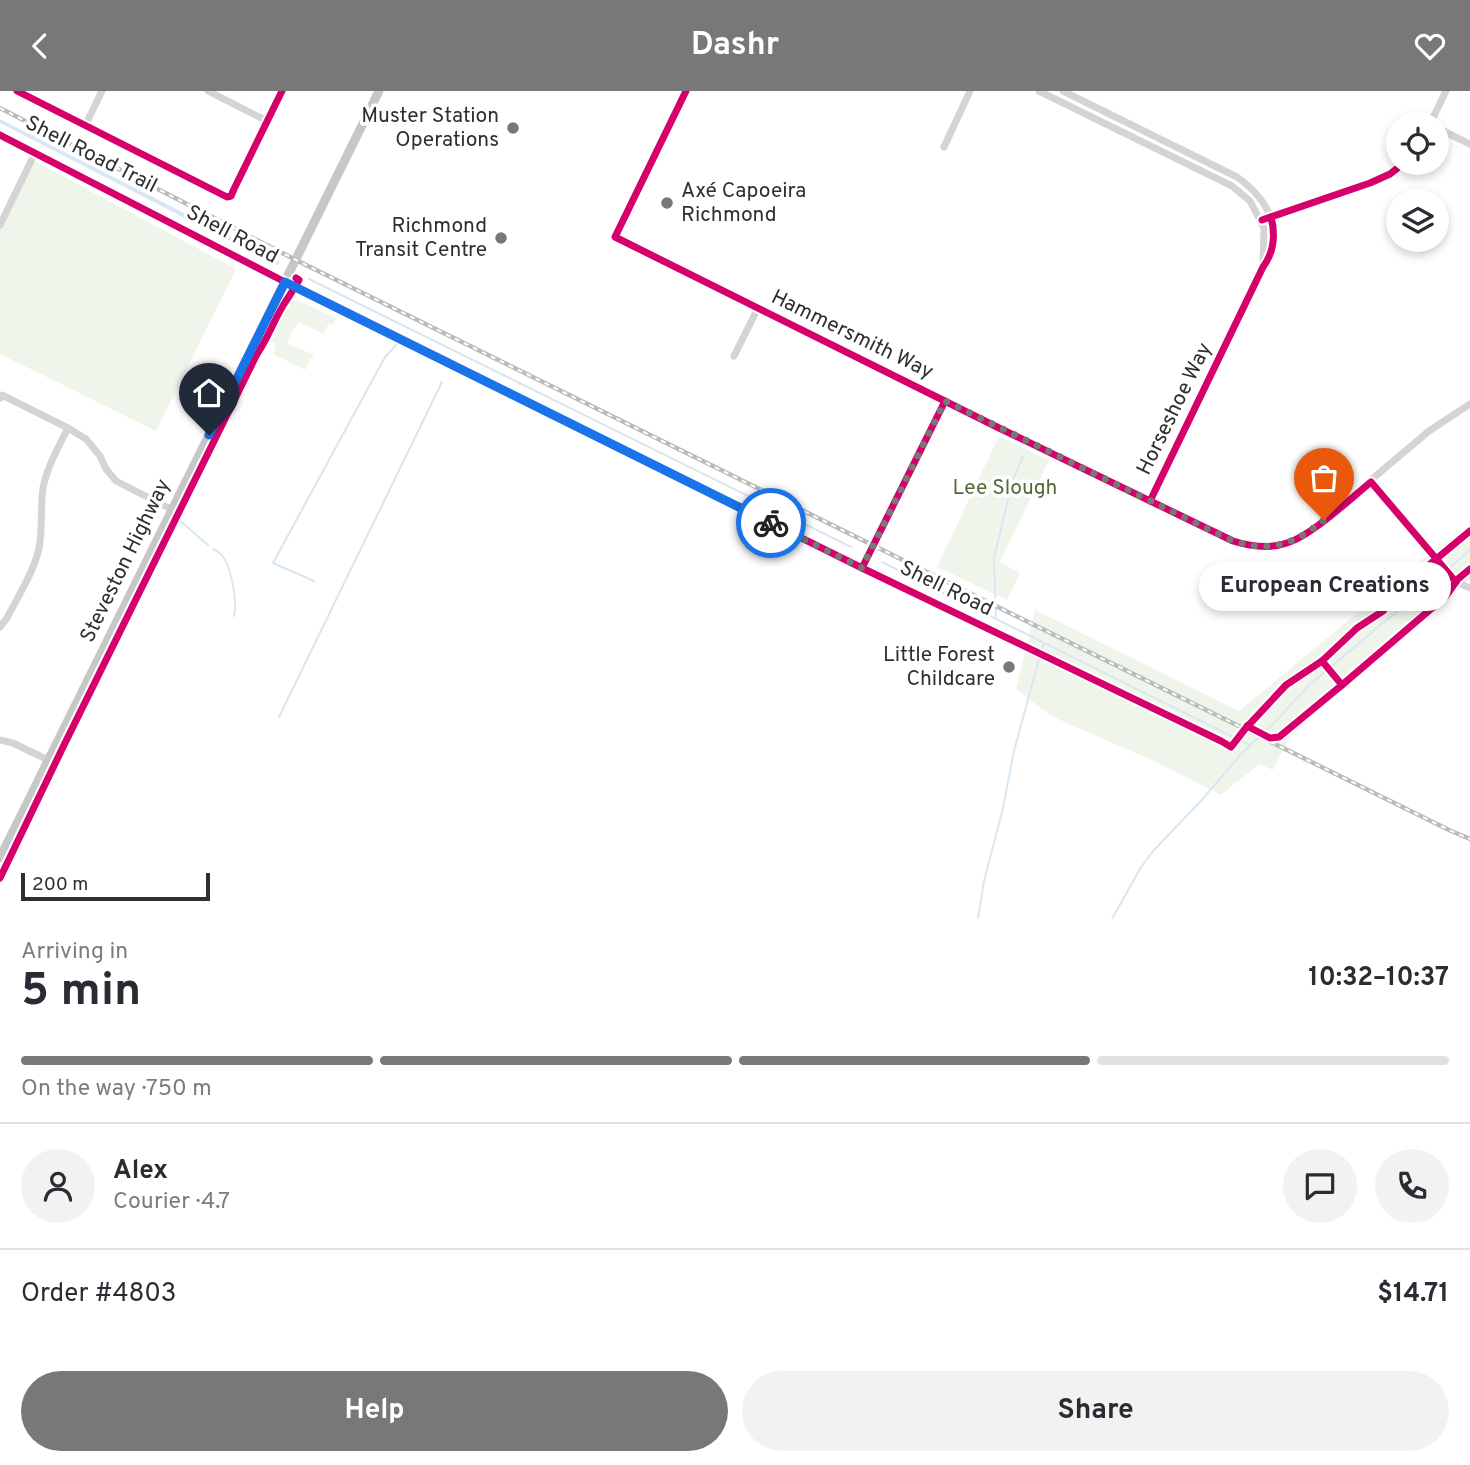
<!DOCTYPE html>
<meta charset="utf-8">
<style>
body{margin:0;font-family:Overpass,sans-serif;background:#f2f2f3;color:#2b2b33;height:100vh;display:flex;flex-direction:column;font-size:26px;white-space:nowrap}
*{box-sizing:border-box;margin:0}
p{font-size:23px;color:#7c7c81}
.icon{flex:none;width:38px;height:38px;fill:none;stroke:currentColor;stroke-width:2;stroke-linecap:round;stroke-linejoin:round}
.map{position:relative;height:828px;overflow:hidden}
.panel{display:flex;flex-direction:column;background:#fff;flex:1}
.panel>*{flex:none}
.tools{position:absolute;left:1386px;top:21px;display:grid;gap:14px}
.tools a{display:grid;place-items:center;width:63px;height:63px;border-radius:50%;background:#fff;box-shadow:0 4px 10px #0003;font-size:35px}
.scale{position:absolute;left:21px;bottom:18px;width:189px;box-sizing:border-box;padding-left:7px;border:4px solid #2f2f2f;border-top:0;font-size:19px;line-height:24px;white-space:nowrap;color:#2f2f2f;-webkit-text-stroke:5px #fff;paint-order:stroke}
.pin{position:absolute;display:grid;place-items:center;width:60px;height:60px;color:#fff;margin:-72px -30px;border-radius:50% 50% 50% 0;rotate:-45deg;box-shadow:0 0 7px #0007}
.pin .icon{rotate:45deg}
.courier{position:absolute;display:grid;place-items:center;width:70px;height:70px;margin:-35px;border:5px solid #1a73e8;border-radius:50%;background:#fff;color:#222;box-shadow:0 2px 9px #0007}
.bubble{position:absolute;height:49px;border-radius:24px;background:#fff;box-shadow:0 4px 10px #0003;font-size:23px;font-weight:700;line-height:49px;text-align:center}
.headline em{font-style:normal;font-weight:700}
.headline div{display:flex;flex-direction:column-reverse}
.headline{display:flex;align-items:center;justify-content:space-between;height:119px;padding:0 21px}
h1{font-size:46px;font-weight:700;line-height:52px}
.bar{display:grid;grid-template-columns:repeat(4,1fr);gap:10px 7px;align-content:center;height:84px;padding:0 21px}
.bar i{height:9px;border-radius:5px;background:#e1e1e2}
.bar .selected{background:#787878}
.bar p{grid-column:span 4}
.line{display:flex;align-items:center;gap:18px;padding:0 21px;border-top:2px solid #e1e1e2}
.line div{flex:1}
.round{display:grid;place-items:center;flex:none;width:74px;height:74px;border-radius:37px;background:#f2f2f3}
.primary-button{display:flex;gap:14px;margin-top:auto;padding:14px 21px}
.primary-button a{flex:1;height:80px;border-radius:42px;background:#787878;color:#fff;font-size:28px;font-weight:700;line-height:80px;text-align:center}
.primary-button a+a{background:#f2f2f3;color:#2b2b33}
header{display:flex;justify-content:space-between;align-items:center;height:91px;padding:0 21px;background:#787878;color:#fff;font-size:32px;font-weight:700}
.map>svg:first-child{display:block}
.green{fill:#f0f5ec}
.water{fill:#d8e7f2}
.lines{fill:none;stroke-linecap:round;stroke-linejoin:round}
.stream{stroke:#d8e7f2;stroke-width:2}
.minor{stroke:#d4d4d4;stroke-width:7}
.major{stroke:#c7c7c7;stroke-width:9}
.rail-casing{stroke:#bbb;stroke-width:4.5}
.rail{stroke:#fff;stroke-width:2;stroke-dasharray:5;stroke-linecap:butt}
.cycleway-casing{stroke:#fff;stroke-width:11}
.cycleway{stroke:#d6006c;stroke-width:7}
.done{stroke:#787878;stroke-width:7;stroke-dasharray:0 12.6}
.route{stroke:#1a73e8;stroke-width:9}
.poi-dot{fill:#787878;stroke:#fff;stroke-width:2.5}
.labels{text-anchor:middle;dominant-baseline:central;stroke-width:7;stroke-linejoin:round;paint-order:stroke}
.poi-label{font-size:21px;fill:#2f2f2f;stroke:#fff;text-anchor:end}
.street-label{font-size:21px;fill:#2f2f2f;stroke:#fff}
.park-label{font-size:21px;fill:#506b3b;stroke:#fff}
</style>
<header><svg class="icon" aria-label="back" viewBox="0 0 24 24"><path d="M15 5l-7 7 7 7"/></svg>Dashr<svg class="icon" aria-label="heart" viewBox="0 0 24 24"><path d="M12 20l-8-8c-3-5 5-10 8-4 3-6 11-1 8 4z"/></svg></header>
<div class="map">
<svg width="1470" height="828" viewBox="0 0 1470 828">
<rect width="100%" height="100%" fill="#fff"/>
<g class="green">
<polygon points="29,67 236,178 156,340 0,263 0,126"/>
<polygon points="297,209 336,227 333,234 329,232 323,243 299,231 296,236 294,236 287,252 309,262 314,262 305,279 273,263 276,256 274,255 275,252 270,250 288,212"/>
<polygon points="999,345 1049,369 1000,471 1020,482 1007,509 937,476"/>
<polygon points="1470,434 1470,488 1388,558 1289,647 1273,679 1259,673 1221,704 1156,671 1051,625 1016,598 1035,519 1239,620 1425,466"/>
</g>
<polygon class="water" points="0,28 280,171 278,174 272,172 0,32"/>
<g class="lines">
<g class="stream">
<polyline points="309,188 851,456"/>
<polyline points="179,429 208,454"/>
<polyline points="169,449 181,424"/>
<path d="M213 458C215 459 220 462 222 464 231 476 238 511 234 525"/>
<polyline points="160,466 164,458"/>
<polyline points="882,471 959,510"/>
<polyline points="1447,479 1470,459"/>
<polyline points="148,489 156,475"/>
<polyline points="314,490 273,472 385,266 396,254"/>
<polyline points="966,513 1249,654"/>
<polyline points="996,527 994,467 1013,388 1024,364"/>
<polyline points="1041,560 1044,553"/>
<polyline points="279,626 442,291"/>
<polyline points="978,828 984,790 1003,717 1014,660 1039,568"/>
<polyline points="1112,828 1141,776 1154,759 1199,712 1243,661 1275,631 1309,594 1443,482"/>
</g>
<g class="minor">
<polyline points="17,0 227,106 231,105 234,98 282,0"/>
<polyline points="208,0 267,30"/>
<path d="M686 0 615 146 1226 448C1245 454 1268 459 1288 452 1295 450 1302 445 1308 442L1429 340 1470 313"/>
<polyline points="1039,0 1232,95 1250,110 1264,137 1263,176"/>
<path d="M1063 0 1237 86C1268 108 1287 142 1263 176L1150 410"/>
<polyline points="1430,33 1446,0"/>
<polyline points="85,35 102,0"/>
<polyline points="1437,37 1470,53"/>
<polyline points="0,44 285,191 862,477 1014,550"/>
<polyline points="944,56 970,0"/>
<polyline points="1269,127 1370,92 1390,83 1404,72"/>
<polyline points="0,134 35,62"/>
<polyline points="734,265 758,217"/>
<polyline points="0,307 2,304 68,337 86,348 100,365 106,378 116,390 171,418"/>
<polyline points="1371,391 1456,491 1470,497"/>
<polyline points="862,477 945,310"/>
<path d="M0 536 7 527C18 505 34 481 39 457 43 438 40 417 43 397 47 376 58 357 68 337"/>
<polyline points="0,649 13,652 48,669"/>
</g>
<polyline class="major" points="0,767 379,0"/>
<g class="rail-casing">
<polyline id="rail" points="0,17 296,169 1449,739 1470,748"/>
</g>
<use href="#rail" class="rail"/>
<g class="cycleway-casing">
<g id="cycleway">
<polyline points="17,0 227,106 231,105 234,98 282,0"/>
<path d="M686 0 615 146 999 337 1233 450C1249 455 1270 458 1287 452 1311 445 1350 408 1371 391L1456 491"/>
<polyline points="0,44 285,191 862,477 1221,650 1231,656 1245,638 1286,594 1322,570 1357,537 1383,520 1400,498 1470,440"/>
<polyline points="1262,129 1370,92 1390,83 1404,72"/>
<path d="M1150 410 1263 176C1274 161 1276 145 1271 126"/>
<polyline points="862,477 945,310"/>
<polyline points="1322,570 1342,594 1446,505 1458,488 1470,478"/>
<polyline points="1247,635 1270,647 1279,646 1342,594"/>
<path d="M0 787 64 654 257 263C268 247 274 229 284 213 289 205 294 198 299 189L296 187"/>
</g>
</g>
<use href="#cycleway" class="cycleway"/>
</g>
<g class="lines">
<path class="done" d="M771 432 862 477 945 310 1233 450C1270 462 1295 453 1324 429"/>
<polyline class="route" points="209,344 285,191 771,432"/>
</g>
<g class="poi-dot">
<circle cx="513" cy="37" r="7"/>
<circle cx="667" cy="112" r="7"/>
<circle cx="501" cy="147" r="7"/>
<circle cx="1009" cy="576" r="7"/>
</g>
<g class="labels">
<g class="poi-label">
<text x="499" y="25">Muster Station<tspan x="499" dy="24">Operations</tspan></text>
<text x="681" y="100" text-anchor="start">Axé Capoeira<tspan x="681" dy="24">Richmond</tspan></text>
<text x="487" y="135">Richmond<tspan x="487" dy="24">Transit Centre</tspan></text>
<text x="995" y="564">Little Forest<tspan x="995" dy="24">Childcare</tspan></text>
</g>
<g class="street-label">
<text transform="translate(91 64) rotate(27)">Shell Road Trail</text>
<text transform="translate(232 144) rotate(28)">Shell Road</text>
<text transform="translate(852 244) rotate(26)">Hammersmith Way</text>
<text transform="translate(1175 318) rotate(-64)">Horseshoe Way</text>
<text transform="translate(126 470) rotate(-64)">Steveston Highway</text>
<text transform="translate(946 498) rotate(26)">Shell Road</text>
</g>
<g class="park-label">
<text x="1005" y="397">Lee Slough</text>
</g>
</g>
</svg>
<div class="tools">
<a><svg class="icon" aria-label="locate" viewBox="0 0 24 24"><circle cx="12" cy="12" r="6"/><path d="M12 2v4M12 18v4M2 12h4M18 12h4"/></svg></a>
<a><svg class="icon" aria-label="layers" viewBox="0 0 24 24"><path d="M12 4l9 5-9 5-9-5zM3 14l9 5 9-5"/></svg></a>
</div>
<div class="scale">200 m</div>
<div class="pin" style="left:1324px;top:429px;background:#ea580c"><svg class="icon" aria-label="bag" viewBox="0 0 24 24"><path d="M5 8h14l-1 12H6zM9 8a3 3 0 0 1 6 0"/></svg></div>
<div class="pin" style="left:209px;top:344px;background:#1f2937"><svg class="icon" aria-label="home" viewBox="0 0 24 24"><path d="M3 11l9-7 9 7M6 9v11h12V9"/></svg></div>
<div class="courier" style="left:771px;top:432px"><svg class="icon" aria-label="bike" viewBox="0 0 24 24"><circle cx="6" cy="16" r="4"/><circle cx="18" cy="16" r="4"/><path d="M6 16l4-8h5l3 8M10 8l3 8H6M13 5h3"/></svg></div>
<div class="bubble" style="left:1199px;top:471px;width:252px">European Creations</div>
</div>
<section class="panel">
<div class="headline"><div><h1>5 min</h1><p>Arriving in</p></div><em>10:32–10:37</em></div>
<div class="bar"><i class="selected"></i><i class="selected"></i><i class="selected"></i><i></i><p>On the way · 750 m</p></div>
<div class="line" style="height:126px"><a class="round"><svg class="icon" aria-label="person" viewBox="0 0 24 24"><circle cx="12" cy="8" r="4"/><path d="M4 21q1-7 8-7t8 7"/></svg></a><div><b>Alex</b><p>Courier · 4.7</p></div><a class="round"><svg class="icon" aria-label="chat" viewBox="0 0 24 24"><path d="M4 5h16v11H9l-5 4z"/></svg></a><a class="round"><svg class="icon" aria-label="phone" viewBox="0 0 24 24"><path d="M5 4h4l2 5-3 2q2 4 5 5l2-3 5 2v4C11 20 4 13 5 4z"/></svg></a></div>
<div class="line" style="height:91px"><div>Order #4803</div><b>$14.71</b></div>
<div class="primary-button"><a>Help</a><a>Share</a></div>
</section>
